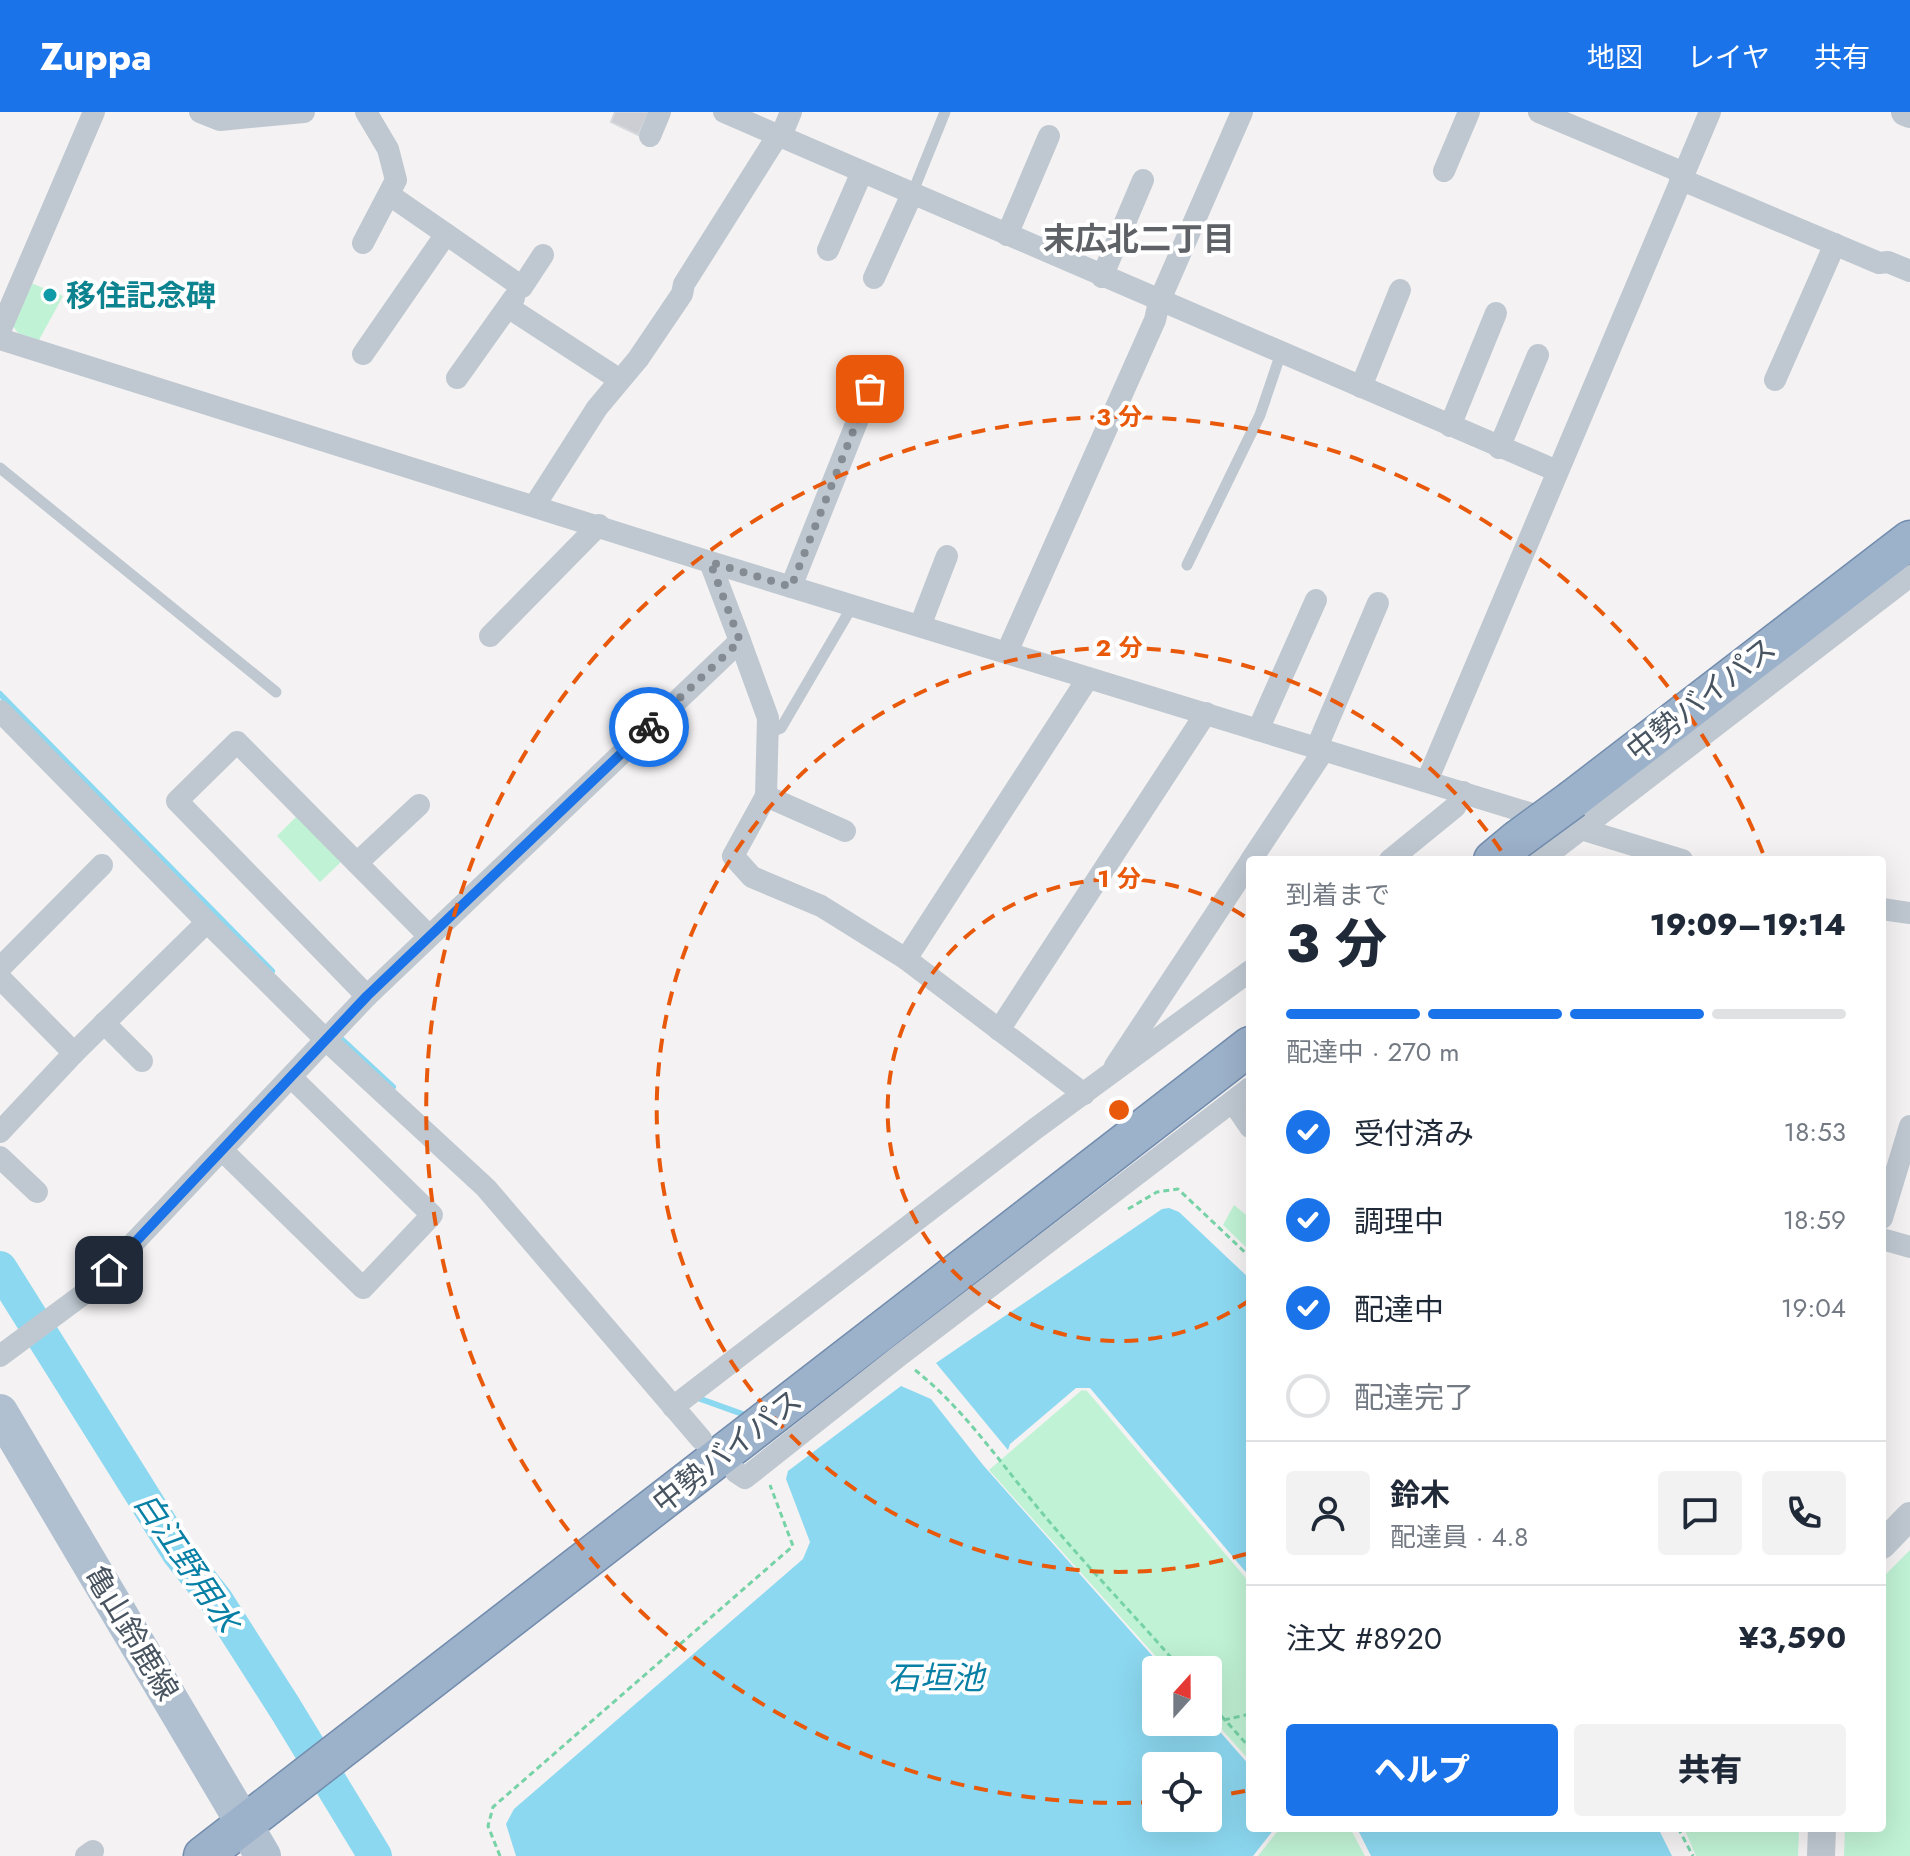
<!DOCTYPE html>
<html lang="ja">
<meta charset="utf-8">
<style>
body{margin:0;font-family:Jost,"Noto Sans JP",sans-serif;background:#f2f2f3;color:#1f2937;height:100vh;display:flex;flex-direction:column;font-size:30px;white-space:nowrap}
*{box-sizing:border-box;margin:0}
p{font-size:26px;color:#747a83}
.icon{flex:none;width:44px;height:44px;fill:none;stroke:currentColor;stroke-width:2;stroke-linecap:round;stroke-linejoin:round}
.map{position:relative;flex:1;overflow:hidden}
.details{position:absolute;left:1246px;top:744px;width:640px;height:976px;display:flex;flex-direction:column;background:#fff;border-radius:8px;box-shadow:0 8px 32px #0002}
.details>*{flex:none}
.needle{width:52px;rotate:21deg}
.fabs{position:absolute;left:1142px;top:1544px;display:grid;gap:16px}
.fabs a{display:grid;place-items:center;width:80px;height:80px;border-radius:8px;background:#fff;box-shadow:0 8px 32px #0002;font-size:40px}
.pin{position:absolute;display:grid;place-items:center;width:68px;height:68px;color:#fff;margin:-34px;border-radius:16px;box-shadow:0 4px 12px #0006}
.courier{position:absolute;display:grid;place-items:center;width:80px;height:80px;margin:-40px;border:6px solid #1a73e8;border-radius:50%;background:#fff;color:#222;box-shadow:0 2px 10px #0007}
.summary em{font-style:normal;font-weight:800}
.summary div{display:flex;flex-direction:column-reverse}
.summary{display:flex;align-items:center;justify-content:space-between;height:136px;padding:0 40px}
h1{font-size:52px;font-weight:800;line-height:60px}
.bar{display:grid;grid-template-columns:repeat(4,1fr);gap:12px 8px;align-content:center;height:96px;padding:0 40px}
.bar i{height:10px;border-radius:6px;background:#e0e1e3}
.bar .active{background:#1a73e8}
.bar p{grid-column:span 4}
.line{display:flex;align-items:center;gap:20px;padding:0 40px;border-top:2px solid #e0e1e3}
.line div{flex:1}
.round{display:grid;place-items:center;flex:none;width:84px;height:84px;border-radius:8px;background:#f2f2f3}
ol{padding:0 40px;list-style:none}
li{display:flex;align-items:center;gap:24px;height:88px}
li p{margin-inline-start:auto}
li .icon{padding:8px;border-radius:50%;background:#1a73e8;color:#fff;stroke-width:4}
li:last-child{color:#747a83}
li i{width:44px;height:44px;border:4px solid #e0e1e3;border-radius:50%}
.button{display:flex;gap:16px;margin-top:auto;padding:16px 40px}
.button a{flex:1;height:92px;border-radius:8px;background:#1a73e8;color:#fff;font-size:32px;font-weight:800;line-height:92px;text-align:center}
.button a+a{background:#f2f2f3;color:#1f2937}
header{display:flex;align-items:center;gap:48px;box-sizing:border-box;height:112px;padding:0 40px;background:#1a73e8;color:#fff}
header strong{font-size:38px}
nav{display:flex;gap:44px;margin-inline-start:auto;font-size:28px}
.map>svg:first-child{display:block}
.green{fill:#c0f2d5}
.water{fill:#8cd8f0;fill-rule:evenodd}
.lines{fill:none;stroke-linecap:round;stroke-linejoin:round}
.stream{stroke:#8cd8f0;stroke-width:6}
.river{stroke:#8cd8f0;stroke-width:34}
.building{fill:#ccced4;stroke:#d6d8dd;stroke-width:2}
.trunk-casing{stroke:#738dae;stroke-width:41}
.path{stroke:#76d2a7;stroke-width:3;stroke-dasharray:6 4;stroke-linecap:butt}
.service{stroke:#bfc8d1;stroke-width:11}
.minor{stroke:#bfc8d1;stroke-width:22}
.tertiary{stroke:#bfc8d1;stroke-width:28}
.primary{stroke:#b1c0d1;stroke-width:36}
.trunk{stroke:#9cb1ca;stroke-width:38}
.trunk-bridge-casing{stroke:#738dae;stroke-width:41;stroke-linecap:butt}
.trunk-bridge{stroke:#9cb1ca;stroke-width:38}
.done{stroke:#848b93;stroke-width:8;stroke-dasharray:0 14.4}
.route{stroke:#1a73e8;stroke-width:10}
.ring{fill:none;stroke:#e8590c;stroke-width:4;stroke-dasharray:14 10}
.culture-dot{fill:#0f9aa8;stroke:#fff;stroke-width:3}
.labels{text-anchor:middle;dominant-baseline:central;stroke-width:8;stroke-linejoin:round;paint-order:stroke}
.culture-label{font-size:30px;font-weight:bold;fill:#0d838f;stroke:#fff;text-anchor:start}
.street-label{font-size:30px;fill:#485460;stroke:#fff}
.neighbourhood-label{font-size:32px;font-weight:bold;fill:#5e6267;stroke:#fff}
.water-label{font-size:32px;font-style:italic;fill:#087fa5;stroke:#fff}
.centre{fill:#e8590c;stroke:#fff;stroke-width:4}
.ring-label{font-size:24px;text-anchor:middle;font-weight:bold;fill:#e8590c;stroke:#fff;stroke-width:8;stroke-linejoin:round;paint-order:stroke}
</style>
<header>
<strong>Zuppa</strong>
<nav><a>地図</a><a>レイヤ</a><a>共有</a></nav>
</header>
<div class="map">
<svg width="1910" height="1744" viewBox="0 0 1910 1744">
<rect width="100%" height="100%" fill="#f4f2f2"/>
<g class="green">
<polygon points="31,171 63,184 39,228 18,221 13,214"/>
<polygon points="297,704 342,749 320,770 277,724"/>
<polygon points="1234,1093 1250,1106 1250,1139 1223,1113"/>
<polygon points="1082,1278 1087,1279 1250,1471 1250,1649 1208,1602 1208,1558 1168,1558 989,1358"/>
<polygon points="1910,1438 1910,1744 1844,1744 1845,1716 1882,1716 1882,1466"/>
<polygon points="1280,1716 1350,1716 1365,1744 1258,1744"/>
<polygon points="1684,1716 1799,1716 1798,1744 1696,1744"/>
</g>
<g class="water">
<polygon points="1169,1096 1179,1100 1250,1167 1250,1465 1090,1276 1076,1276 1010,1332 1008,1338 936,1251 1162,1097"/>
<path d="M901 1274 931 1287 983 1353 1165 1558H1156V1610H1208V1606L1250 1654V1716H1275L1253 1744H516L506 1712 514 1697 803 1447 810 1430 786 1367 788 1359ZM1208 1654V1706H1156V1654Z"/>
<polygon points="1357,1716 1658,1716 1672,1744 1371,1744"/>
</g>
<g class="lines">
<g class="stream">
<polyline points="0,582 272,859"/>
<polyline points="337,923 393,975"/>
<polyline points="695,1285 748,1304"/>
</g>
<polyline class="river" points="0,1156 178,1440 216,1488 285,1596 375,1744"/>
</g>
<polygon class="building" points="615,0 649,0 638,23 611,10"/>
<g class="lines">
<g class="trunk-casing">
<g id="trunk">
<polyline points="1573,687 1910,428"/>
<polyline points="1493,748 1517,728"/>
<polyline points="203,1744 1250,934"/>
</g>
</g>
<g class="path">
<polyline points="1128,1097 1157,1080 1178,1077 1250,1145"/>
<path d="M915 1258C967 1299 1005 1358 1048 1408 1091 1459 1138 1507 1182 1558"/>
<polyline points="1208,1589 1250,1636"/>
<polyline points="1224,1608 1250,1602"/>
<polyline points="1678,1716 1693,1744"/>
<polyline points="500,1744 488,1714 493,1695 793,1434 770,1373"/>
</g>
<g class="service">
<polyline points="912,82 945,0"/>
<polyline points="0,356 276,580"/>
<polyline points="1187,453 1260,303 1281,241"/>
<polyline points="767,622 781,616 853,493"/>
</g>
<g class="minor">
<polyline points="200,0 220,8 304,0"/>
<polyline points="724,0 1557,359"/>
<polyline points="1539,0 1684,61"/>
<polyline points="650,24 660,0"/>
<polyline points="781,24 791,0"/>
<polyline points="1444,59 1469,0"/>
<polyline points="1680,67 1879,151 1888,150 1910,159"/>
<polyline points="446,122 522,175 543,143"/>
<polyline points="1007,123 1049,24"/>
<polyline points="363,131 396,68 388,37 366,0"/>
<polyline points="828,138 862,60"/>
<polyline points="1102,165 1143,68"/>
<polyline points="874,166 912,82"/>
<polyline points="508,195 620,268"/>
<polyline points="0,219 94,0"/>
<polyline points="0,227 710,450 1682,748"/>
<polyline points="363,242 446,122 391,84"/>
<polyline points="457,266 514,186"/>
<polyline points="1775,268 1835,132"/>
<polyline points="1361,275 1400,178"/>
<polyline points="1450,314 1496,201"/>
<polyline points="1499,336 1538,243"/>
<polyline points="535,393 597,296 638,247 682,182 684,172 778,23"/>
<polyline points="791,475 870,277"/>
<polyline points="920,514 947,444"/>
<polyline points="490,524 599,413"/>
<polyline points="740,529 768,606 766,684 845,719"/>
<polyline points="1007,540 1155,208 1159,190 1242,0"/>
<polyline points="0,599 207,810"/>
<polyline points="1258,618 1316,488"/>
<polyline points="1317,635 1378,491"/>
<polyline points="1427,669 1710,0"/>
<polyline points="766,684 733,744 752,765 821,794 906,847 1088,566"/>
<polyline points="1251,748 1324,638"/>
<polyline points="1390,748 1455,695 1463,680"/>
<polyline points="1541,748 1910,464"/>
<polyline points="357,751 419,693"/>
<polyline points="1882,797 1910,801"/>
<polyline points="906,847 1084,982"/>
<polyline points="0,856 102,753"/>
<polyline points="0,866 74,941 207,810 327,929 486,1076 701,1327"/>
<polyline points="367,884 177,689 237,630 428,823"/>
<polyline points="104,911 142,949"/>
<polyline points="999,918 1206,601"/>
<polyline points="1115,954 1250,750"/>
<polyline points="1233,990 1250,1015"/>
<polyline points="0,1020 74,941"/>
<polyline points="223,1039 363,1176 432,1103 292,966"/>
<polyline points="0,1045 37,1080"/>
<polyline points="1882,1106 1910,1014"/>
<polyline points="1882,1127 1910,1135"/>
<polyline points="0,1244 89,1178 367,884 740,529 710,450"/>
<polyline points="673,1295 1035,1017 1250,859"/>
<polyline points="736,1360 745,1366 899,1244 1250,976"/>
<polyline points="86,1744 93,1739"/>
</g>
<g class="tertiary">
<polyline points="1905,0 1910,2"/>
<polyline points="1882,1433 1910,1404"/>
<polyline points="1821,1744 1822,1716"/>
</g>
<polyline class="primary" points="0,1300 263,1744"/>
<use href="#trunk" class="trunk"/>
<g class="trunk-bridge-casing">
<polyline id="trunk-bridge" points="1517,728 1573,687"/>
</g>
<use href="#trunk-bridge" class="trunk-bridge"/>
</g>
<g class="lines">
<polyline class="done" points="649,615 740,529 710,450 791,475 870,277"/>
<polyline class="route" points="109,1158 367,884 649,615"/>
</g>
<g class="ring">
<path d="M1250 1188A231 231 0 1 1 1250 808"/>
<path d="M1246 1442A462 462 0 1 1 1506 746"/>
<path d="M1245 1679A693 693 0 0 1 1209 1685M1155 1690A693 693 0 1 1 1764 744"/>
</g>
<circle class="culture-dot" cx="50" cy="183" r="8"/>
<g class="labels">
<g class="culture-label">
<text x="66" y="183">移住記念碑</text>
</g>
<g class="street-label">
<text transform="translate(1701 587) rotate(-38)">中勢バイパス</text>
<text transform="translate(727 1339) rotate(-38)">中勢バイパス</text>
<text transform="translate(132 1521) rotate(59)">亀山鈴鹿線</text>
</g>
<g class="neighbourhood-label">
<text x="1139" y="127">末広北二丁目</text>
</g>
<g class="water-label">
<text transform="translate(187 1450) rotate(56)">白江野用水</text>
<text x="936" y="1566">石垣池</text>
</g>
</g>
<circle cx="1119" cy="998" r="12" class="centre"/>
<g class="ring-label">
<text x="1119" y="313">3 分</text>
<text x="1119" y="544">2 分</text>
<text x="1119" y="775">1 分</text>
</g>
</svg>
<div class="fabs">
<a><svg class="needle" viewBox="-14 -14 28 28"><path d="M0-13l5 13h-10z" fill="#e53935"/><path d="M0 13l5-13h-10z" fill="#747a83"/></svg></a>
<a><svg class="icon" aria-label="locate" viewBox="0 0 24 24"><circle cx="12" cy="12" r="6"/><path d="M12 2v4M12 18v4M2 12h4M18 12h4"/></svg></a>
</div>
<div class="pin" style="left:870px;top:277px;background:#ea580c"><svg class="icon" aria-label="bag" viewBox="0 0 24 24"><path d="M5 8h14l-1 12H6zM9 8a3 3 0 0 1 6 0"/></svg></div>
<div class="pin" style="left:109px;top:1158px;background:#1f2937"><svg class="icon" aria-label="home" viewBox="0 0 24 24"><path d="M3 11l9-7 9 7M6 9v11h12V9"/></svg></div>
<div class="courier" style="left:649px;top:615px"><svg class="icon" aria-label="bike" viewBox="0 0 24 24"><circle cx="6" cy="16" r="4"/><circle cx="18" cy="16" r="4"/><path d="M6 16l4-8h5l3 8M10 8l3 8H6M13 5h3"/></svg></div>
<section class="details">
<div class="summary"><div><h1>3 分</h1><p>到着まで</p></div><em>19:09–19:14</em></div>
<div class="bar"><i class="active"></i><i class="active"></i><i class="active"></i><i></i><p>配達中 · 270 m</p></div>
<ol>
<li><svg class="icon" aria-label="check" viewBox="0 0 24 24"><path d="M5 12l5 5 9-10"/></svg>受付済み<p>18:53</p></li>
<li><svg class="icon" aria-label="check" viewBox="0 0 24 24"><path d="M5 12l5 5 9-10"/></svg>調理中<p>18:59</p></li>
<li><svg class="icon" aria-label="check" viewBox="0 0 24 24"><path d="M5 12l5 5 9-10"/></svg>配達中<p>19:04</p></li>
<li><i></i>配達完了</li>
</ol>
<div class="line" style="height:144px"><a class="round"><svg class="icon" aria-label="person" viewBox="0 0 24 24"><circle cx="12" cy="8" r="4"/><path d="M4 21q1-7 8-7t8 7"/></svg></a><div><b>鈴木</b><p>配達員 · 4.8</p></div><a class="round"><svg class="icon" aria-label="chat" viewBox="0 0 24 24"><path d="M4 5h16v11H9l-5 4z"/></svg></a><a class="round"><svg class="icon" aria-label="phone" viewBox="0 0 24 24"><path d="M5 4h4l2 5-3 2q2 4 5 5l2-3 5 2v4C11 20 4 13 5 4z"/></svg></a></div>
<div class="line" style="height:104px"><div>注文 #8920</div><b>¥3,590</b></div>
<div class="button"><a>ヘルプ</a><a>共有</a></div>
</section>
</div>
